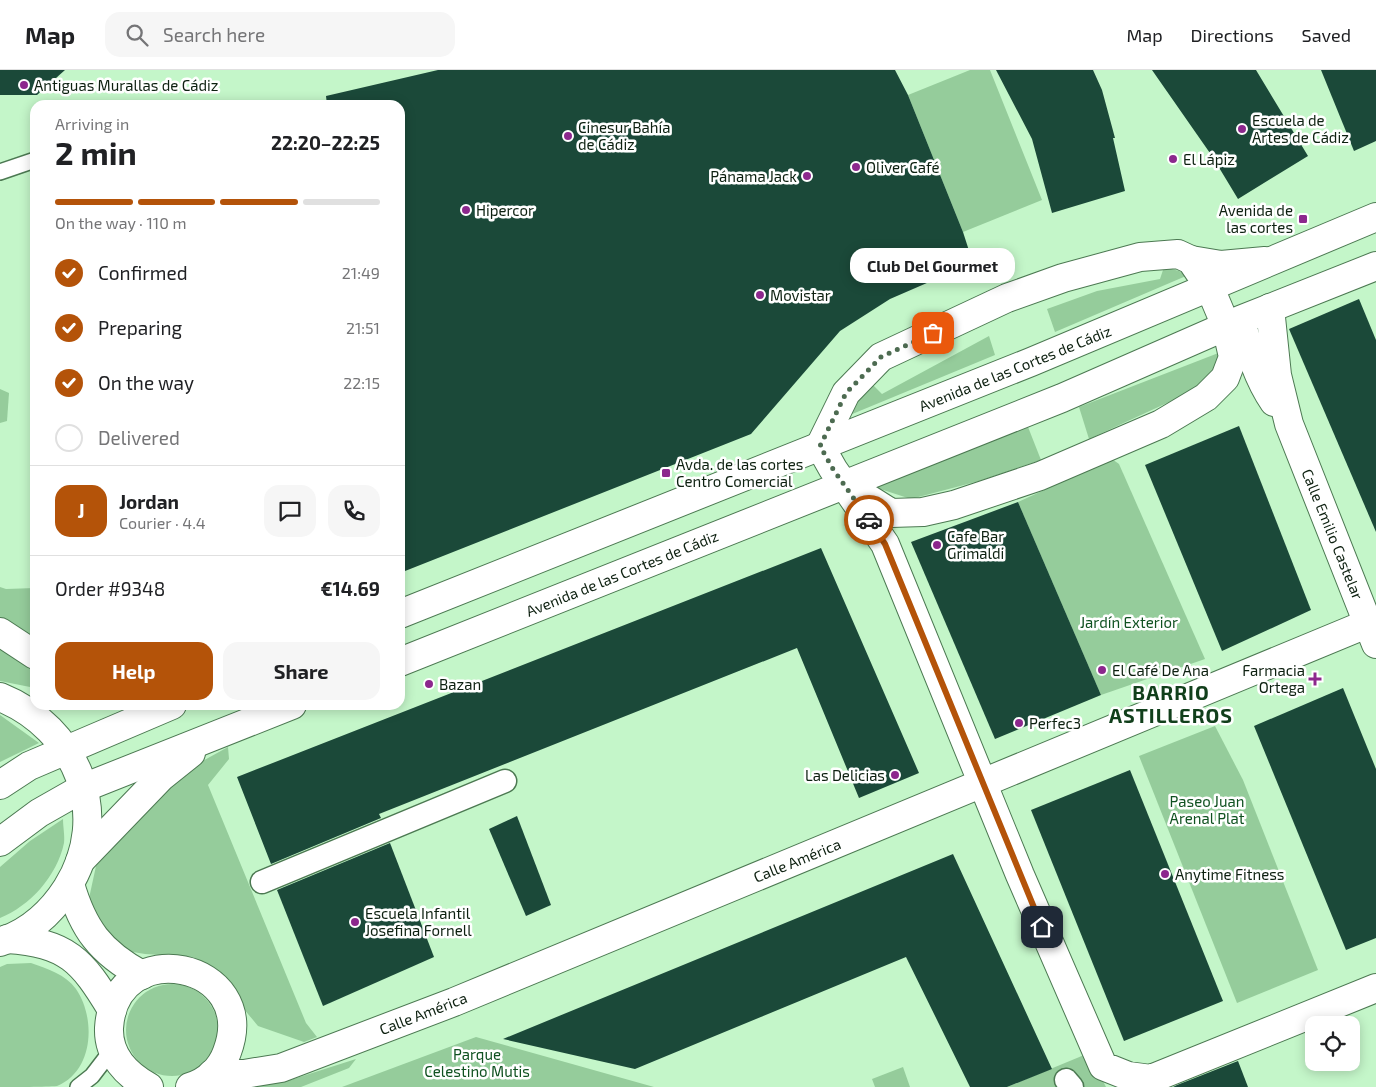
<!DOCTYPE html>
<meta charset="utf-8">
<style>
body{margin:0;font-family:"Exo 2",sans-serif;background:#f6f6f6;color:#202124;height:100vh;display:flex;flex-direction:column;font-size:19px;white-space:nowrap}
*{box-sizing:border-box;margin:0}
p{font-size:16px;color:#757577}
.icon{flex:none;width:28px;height:28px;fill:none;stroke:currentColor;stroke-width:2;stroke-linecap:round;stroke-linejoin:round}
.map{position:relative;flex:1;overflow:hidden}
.side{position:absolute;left:30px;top:30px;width:375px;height:610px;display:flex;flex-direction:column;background:#fff;border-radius:15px;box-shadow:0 2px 12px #0003}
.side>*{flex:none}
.buttons{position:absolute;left:1305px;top:946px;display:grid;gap:10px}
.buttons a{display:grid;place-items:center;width:55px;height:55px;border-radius:10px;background:#fff;box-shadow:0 2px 12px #0003;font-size:25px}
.pin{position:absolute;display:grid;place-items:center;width:42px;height:42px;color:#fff;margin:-21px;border-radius:10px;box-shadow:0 2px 8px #0006}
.courier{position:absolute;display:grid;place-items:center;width:50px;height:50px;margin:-25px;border:4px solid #b45309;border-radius:50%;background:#fff;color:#222;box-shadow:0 1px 6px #0007}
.bubble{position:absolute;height:35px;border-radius:15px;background:#fff;box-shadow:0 2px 12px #0003;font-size:16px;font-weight:700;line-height:35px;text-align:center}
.overview em{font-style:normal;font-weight:700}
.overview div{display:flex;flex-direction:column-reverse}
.overview{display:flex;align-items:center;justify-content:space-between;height:85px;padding:0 25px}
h1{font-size:32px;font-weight:700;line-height:38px}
.bar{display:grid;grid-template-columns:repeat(4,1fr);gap:8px 5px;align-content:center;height:60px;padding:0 25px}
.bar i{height:6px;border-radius:4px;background:#e0e0e0}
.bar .active{background:#b45309}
.bar p{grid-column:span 4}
.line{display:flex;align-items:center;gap:12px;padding:0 25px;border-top:1px solid #e0e0e0}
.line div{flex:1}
.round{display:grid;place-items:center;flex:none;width:52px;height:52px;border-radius:15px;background:#f6f6f6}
ol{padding:0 25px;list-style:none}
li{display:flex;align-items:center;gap:15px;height:55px}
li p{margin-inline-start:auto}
li .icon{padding:5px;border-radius:50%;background:#b45309;color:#fff;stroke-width:4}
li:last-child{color:#757577}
li i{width:28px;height:28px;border:2px solid #e0e0e0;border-radius:50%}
.primary-button{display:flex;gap:10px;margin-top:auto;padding:10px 25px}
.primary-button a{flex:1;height:58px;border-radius:15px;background:#b45309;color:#fff;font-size:20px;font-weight:700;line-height:58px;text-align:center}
.primary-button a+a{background:#f6f6f6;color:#202124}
header{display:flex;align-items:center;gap:30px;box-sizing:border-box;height:70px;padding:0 25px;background:#fff;border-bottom:1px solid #e0e0e0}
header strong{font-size:24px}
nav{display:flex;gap:28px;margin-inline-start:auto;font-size:18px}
.search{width:350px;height:45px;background:#f6f6f6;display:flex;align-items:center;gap:12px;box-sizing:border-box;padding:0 18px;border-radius:15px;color:#757577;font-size:19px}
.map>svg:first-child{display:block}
.green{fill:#95cc9b}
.building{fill:#1b4939}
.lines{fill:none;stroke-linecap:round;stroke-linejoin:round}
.service-casing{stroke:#4c7952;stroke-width:18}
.pedestrian-casing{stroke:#4c7952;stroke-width:25}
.minor-casing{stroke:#4c7952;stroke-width:30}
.tertiary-casing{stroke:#4c7952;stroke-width:30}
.secondary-casing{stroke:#4c7952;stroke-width:30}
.service{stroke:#fff;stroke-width:15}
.pedestrian{stroke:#fff;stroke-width:22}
.minor{stroke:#fff;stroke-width:28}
.tertiary{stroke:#fff;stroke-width:28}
.secondary{stroke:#fff;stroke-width:28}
.done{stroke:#4d6b51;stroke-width:5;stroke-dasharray:0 9}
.route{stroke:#b45309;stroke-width:6}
.poi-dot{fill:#8c278d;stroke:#fff;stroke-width:2}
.labels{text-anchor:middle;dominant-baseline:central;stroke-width:5;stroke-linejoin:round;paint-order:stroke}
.poi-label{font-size:15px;fill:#0d2010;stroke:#fff;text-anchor:start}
.street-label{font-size:15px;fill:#0d2010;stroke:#fff}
.park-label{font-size:15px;fill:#0f5120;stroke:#fff}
.district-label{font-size:20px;font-weight:bold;letter-spacing:1px;fill:#113f1b;stroke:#fff}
</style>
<header>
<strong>Map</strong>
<div class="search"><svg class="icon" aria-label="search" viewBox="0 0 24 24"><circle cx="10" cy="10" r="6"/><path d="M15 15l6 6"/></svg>Search here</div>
<nav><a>Map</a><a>Directions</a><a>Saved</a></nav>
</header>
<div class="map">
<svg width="1376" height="1017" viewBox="0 0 1376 1017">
<rect width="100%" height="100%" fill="#c4f6c9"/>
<g class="green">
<polygon points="970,0 990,0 1042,130 963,162 908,25"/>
<polygon points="1164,197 1179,201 1186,206 1055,262 1047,239 1097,221 1160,209"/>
<polygon points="989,266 995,285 845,347 869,311 882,324"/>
<polygon points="1221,282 1220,296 1193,321 1089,369 1079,337"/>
<polygon points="0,319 9,323 7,351 0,353"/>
<polygon points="1028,357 1041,390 979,411 911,429 874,417"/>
<polygon points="1112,389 1119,394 1205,589 1101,625 1018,432"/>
<polygon points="0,517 6,519 35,518 35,573 0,550"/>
<polygon points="0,576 35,597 35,618 0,611"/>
<polygon points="0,645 39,673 0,692"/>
<polygon points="1215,656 1243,710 1318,900 1237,933 1139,686"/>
<polygon points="228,677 229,689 208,715 306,953 317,967 304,972 258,956 243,938 231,915 215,899 193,887 145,884 121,880 102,864 88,833 96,796 135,744 190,698"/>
<path d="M63 749C63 757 65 766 64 773 57 806 30 836 0 848V797L30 771Z"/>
<path d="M31 893C48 899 65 904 76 919 96 948 94 1001 57 1016 46 1017 14 1017 0 1017V897L7 894Z"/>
<circle cx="172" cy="960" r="46"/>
<polygon points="476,967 654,1017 342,1017"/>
<polygon points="1089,983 1106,1017 1007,1017"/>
<polygon points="356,989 349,998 301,1017 230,1017 284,1012"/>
<polygon points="903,997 910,1017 875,1017 872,1009"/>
</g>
<g class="building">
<polygon points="0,0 65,0 37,25 0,25"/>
<polygon points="438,0 895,0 908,25 963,162 973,193 890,229 840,261 751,364 400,503 400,35 327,35 326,26"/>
<polygon points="996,0 1093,0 1102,20 1115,68 1113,68 1125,121 1052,143 1032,69"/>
<polygon points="1152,0 1256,0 1308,86 1238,129 1212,86"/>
<polygon points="1321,0 1376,0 1376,71 1354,81"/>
<polygon points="1359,229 1376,270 1376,462 1289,259"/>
<polygon points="1239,356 1311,540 1222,581 1145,395"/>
<polygon points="1018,432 1101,625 995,669 911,472"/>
<polygon points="821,478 919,703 859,728 797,578 379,744 381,748 271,794 237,707"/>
<polygon points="1343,618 1376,699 1376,868 1346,880 1254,656"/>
<polygon points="1130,700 1223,931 1124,971 1031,740"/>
<polygon points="517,746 551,835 526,846 489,759"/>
<polygon points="390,773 434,887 323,936 277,820"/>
<polygon points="953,784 1052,999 1007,1017 970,1017 906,887 635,999 503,969"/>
<polygon points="1238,991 1248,1017 1173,1017 1177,1015"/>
</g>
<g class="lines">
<g class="service-casing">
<g id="service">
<polyline points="0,102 35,90"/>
<polyline points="78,1017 92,1006 112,980"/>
</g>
</g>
<g class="pedestrian-casing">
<g id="pedestrian">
<polyline points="262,812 505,711"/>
<polyline points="1066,1010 1072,1017"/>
</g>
</g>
<g class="minor-casing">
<g id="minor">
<polyline points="1191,190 1221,195 1265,191"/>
<polyline points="1270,238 1277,305 1289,354 1376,574"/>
<path d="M1241 252C1249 279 1258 309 1274 332"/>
<polyline points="845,414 891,443 923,442 954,435 1040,406 1161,354 1206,327 1225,308 1233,287 1226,256 1210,218 1191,190 1178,184 1140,187 1063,208 1007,228 881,287 846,323 820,376 833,399 885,474 1020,805 1103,996 1128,1006 1151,1009 1376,918"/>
<path d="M70 814C83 859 100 882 142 905"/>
<path d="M7 869C67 873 82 890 112 940"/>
<polyline points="212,1004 244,1004 281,998 454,932 1376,550"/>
<path d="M149 1017C127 1005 108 986 109 958 115 862 261 892 227 982 221 999 207 1012 190 1017"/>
</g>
</g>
<g class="tertiary-casing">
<polyline id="tertiary" points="0,562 35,585"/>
</g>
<g class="secondary-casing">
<g id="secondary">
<polyline points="400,544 1031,292 1376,147"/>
<polyline points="400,592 1062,328 1240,250 1376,196"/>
<path d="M0 627C77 658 113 745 67 818 51 843 28 863 0 872"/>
<polyline points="0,715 29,696 172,635"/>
<polyline points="0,772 39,743 83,718 292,635"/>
<polyline points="80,791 161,707 191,683"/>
</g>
</g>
<use href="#service" class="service"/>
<use href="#pedestrian" class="pedestrian"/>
<use href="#minor" class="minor"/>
<use href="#tertiary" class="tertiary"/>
<use href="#secondary" class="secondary"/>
</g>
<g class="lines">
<polyline class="done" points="869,450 833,399 820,376 846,323 881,287 933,263"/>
<polyline class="route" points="869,450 885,474 1042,857"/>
</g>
<g class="poi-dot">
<circle cx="24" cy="15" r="5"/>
<circle cx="1242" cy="59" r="5"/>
<circle cx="568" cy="66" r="5"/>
<circle cx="1173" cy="89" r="5"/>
<circle cx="856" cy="97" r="5"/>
<circle cx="807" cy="106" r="5"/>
<circle cx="466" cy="140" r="5"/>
<rect x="1298" y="144" width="10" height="10" rx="2.5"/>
<circle cx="760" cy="225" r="5"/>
<rect x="661" y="398" width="10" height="10" rx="2.5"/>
<circle cx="937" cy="475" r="5"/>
<circle cx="1102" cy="600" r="5"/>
<path d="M1312.5 601.5h5v5h5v5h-5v5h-5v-5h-5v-5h5z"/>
<circle cx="429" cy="614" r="5"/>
<circle cx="1019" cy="653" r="5"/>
<circle cx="895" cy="705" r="5"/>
<circle cx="1165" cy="804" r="5"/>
<circle cx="355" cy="852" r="5"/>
</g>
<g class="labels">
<g class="poi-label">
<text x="34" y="15">Antiguas Murallas de Cádiz</text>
<text x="1252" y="50">Escuela de<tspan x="1252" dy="17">Artes de Cádiz</tspan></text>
<text x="578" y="57">Cinesur Bahía<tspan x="578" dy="17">de Cádiz</tspan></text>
<text x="1183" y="89">El Lápiz</text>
<text x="866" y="97">Oliver Café</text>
<text x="797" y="106" text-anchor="end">Pánama Jack</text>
<text x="476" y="140">Hipercor</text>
<text x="1293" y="140" text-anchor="end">Avenida de<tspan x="1293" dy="17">las cortes</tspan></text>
<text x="770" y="225">Movistar</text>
<text x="676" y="394">Avda. de las cortes<tspan x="676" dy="17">Centro Comercial</tspan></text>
<text x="947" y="466">Cafe Bar<tspan x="947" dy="17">Grimaldi</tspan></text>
<text x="1112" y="600">El Café De Ana</text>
<text x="1305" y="600" text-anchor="end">Farmacia<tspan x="1305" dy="17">Ortega</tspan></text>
<text x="439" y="614">Bazan</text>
<text x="1029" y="653">Perfec3</text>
<text x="885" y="705" text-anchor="end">Las Delicias</text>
<text x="1175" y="804">Anytime Fitness</text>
<text x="365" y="843">Escuela Infantil<tspan x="365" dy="17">Josefina Fornell</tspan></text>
</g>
<g class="street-label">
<text transform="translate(1015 298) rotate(-22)">Avenida de las Cortes de Cádiz</text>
<text transform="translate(1333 464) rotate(68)">Calle Emilio Castelar</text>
<text transform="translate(622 503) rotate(-22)">Avenida de las Cortes de Cádiz</text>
<text transform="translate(797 790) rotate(-22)">Calle América</text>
<text transform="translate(423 943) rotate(-21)">Calle América</text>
</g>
<g class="park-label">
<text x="1129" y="552">Jardín Exterior</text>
<text x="1207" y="731">Paseo Juan<tspan x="1207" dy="17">Arenal Plat</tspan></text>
<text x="477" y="984">Parque<tspan x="477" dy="17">Celestino Mutis</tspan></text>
</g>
<g class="district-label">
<text x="1171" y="622">BARRIO<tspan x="1171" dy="23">ASTILLEROS</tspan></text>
</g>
</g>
</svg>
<div class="buttons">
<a><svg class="icon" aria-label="locate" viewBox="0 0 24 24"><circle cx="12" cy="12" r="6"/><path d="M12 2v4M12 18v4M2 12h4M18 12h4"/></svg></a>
</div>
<div class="pin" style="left:933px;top:263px;background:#ea580c"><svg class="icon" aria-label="bag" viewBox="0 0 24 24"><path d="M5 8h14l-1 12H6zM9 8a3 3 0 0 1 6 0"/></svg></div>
<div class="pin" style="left:1042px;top:857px;background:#1f2937"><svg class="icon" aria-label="home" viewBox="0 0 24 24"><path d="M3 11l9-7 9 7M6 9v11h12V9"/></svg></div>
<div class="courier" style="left:869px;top:450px"><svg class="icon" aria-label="car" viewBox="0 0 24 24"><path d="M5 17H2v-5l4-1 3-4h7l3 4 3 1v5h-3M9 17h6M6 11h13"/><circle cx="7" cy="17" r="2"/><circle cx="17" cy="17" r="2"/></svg></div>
<div class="bubble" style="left:850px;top:178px;width:165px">Club Del Gourmet</div>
<section class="side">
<div class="overview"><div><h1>2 min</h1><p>Arriving in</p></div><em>22:20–22:25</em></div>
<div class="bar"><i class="active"></i><i class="active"></i><i class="active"></i><i></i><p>On the way · 110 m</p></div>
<ol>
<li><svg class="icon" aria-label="check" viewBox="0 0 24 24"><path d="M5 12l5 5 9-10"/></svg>Confirmed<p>21:49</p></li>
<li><svg class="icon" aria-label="check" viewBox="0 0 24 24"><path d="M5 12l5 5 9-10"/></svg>Preparing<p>21:51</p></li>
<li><svg class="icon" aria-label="check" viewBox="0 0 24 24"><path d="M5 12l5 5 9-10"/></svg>On the way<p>22:15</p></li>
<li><i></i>Delivered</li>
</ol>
<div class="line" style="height:90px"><b class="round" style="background:#b45309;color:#fff">J</b><div><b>Jordan</b><p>Courier · 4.4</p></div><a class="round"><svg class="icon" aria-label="chat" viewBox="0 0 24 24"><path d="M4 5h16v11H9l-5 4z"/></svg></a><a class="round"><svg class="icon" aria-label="phone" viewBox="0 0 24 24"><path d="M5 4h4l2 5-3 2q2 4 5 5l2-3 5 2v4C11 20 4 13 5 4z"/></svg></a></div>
<div class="line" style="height:65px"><div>Order #9348</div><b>€14.69</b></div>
<div class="primary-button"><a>Help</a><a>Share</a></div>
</section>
</div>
